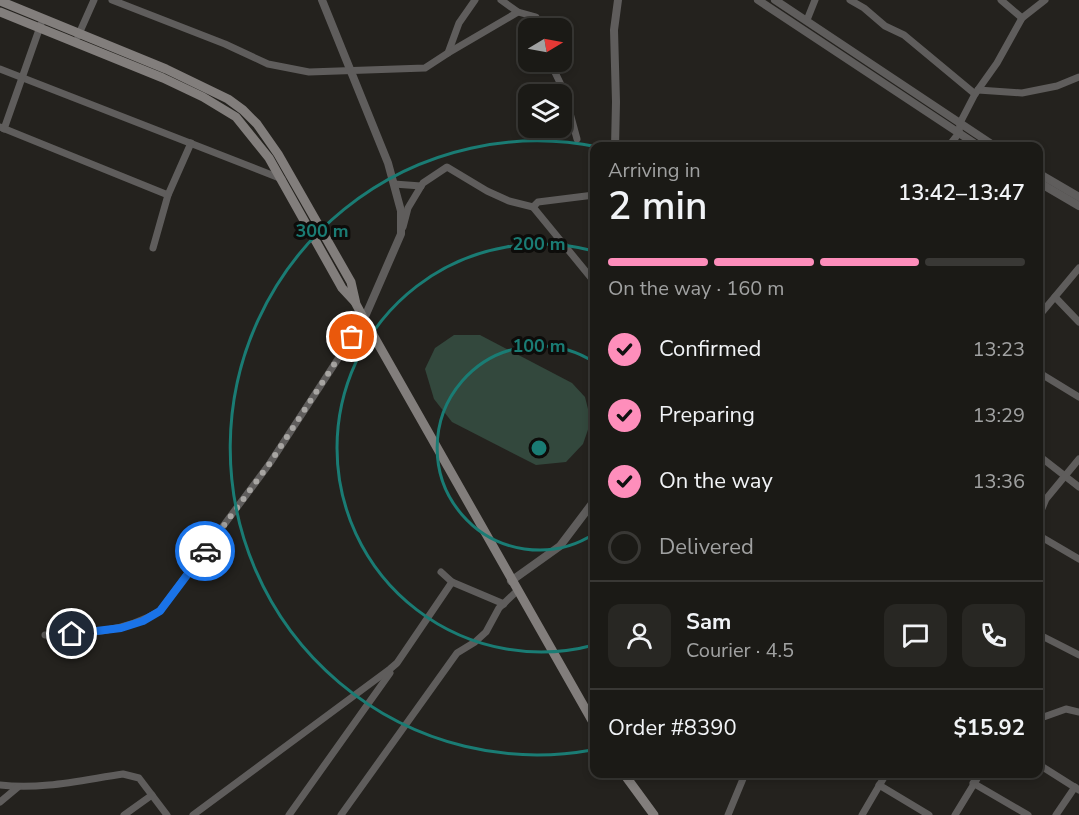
<!DOCTYPE html>
<meta charset="utf-8">
<style>
body{margin:0;font-family:"Nunito Sans",sans-serif;background:#282723;color:#f1f3f6;height:100vh;display:flex;flex-direction:column;font-size:22px;white-space:nowrap}
*{box-sizing:border-box;margin:0}
p{font-size:20px;color:#a0a1a1}
.icon{flex:none;width:33px;height:33px;fill:none;stroke:currentColor;stroke-width:2;stroke-linecap:round;stroke-linejoin:round}
.map{position:relative;flex:1;overflow:hidden}
.side{position:absolute;left:590px;top:142px;width:453px;height:636px;display:flex;flex-direction:column;background:#1b1a16;border-radius:12px;box-shadow:0 3px 9px #0003,0 0 0 2px #393835}
.side>*{flex:none}
.needle{width:39px;rotate:80deg}
.controls{position:absolute;left:518px;top:18px;display:grid;gap:12px}
.controls a{display:grid;place-items:center;width:54px;height:54px;border-radius:12px;background:#1b1a16;box-shadow:0 3px 9px #0003,0 0 0 2px #393835;font-size:30px}
.pin{position:absolute;display:grid;place-items:center;width:51px;height:51px;color:#fff;margin:-26px;border:3px solid #fff;border-radius:50%;box-shadow:0 2px 6px #0007}
.courier{position:absolute;display:grid;place-items:center;width:60px;height:60px;margin:-30px;border:4px solid #1a73e8;border-radius:50%;background:#fff;color:#222;box-shadow:0 2px 8px #0007}
.head em{font-style:normal;font-weight:600}
.head div{display:flex;flex-direction:column-reverse}
.head{display:flex;align-items:center;justify-content:space-between;height:102px;padding:0 18px}
h1{font-size:39px;font-weight:600;line-height:45px}
.bar{display:grid;grid-template-columns:repeat(4,1fr);gap:9px 6px;align-content:center;height:72px;padding:0 18px}
.bar i{height:8px;border-radius:4px;background:#393835}
.bar .current{background:#fe8ebb}
.bar p{grid-column:span 4}
.line{display:flex;align-items:center;gap:15px;padding:0 18px;border-top:2px solid #393835}
.line div{flex:1}
.round{display:grid;place-items:center;flex:none;width:63px;height:63px;border-radius:12px;background:#282723}
ol{padding:0 18px;list-style:none}
li{display:flex;align-items:center;gap:18px;height:66px}
li p{margin-inline-start:auto}
li .icon{padding:6px;border-radius:50%;background:#fe8ebb;color:#111;stroke-width:4}
li:last-child{color:#a0a1a1}
li i{width:33px;height:33px;border:3px solid #393835;border-radius:50%}
.map>svg:first-child{display:block}
.green{fill:#33483d}
.lines{fill:none;stroke-linecap:round;stroke-linejoin:round}
.minor{stroke:#5f5d5c;stroke-width:7}
.tertiary{stroke:#5f5d5c;stroke-width:8}
.secondary{stroke:#827e7c;stroke-width:9}
.done{stroke:#a7a5a2;stroke-width:6;stroke-dasharray:0 10.8}
.route{stroke:#1a73e8;stroke-width:8}
.ring{fill:none;stroke:#1a7c74;stroke-width:3}
.centre{fill:#1a7c74;stroke:#0d0c0a;stroke-width:3}
.ring-label{font-size:18px;text-anchor:middle;font-weight:bold;fill:#1a7c74;stroke:#0d0c0a;stroke-width:6;stroke-linejoin:round;paint-order:stroke}
</style>
<div class="map">
<svg width="1079" height="815" viewBox="0 0 1079 815">
<rect width="100%" height="100%" fill="#24221e"/>
<polygon class="green" points="454,335 480,335 572,383 585,397 591,421 583,444 566,462 536,465 452,422 434,399 425,369 435,348"/>
<g class="lines">
<g class="minor">
<polyline points="112,0 225,44 268,64 309,72 425,68 448,53 459,23 475,0"/>
<polyline points="850,0 864,8 885,26 904,35 975,94"/>
<polyline points="1001,0 1022,18"/>
<polyline points="518,12 536,17 540,28"/>
<polyline points="807,20 815,0"/>
<polyline points="78,36 94,0"/>
<polyline points="448,53 518,12 501,0"/>
<polyline points="550,62 564,91 577,139"/>
<polyline points="0,69 282,179"/>
<polyline points="978,90 1022,93 1057,86 1079,77"/>
<polyline points="0,127 168,195"/>
<polyline points="4,129 41,24"/>
<polyline points="948,147 959,133 960,123 975,94 997,63 1022,18 1045,0"/>
<polyline points="394,184 421,186"/>
<polyline points="533,207 538,202 594,195"/>
<polyline points="403,227 408,208 423,183 447,167 487,191 509,201 533,207 592,279"/>
<polyline points="153,248 168,195 191,143"/>
<polyline points="1055,297 1079,322"/>
<polyline points="1038,317 1079,268"/>
<polyline points="1038,372 1079,397"/>
<polyline points="1038,455 1079,487"/>
<polyline points="1038,518 1046,499 1079,459"/>
<polyline points="1038,535 1079,559"/>
<polyline points="441,572 452,582 504,604"/>
<polyline points="1038,634 1079,655"/>
<path d="M45 635C85 634 125 632 160 611L270 463 364 319"/>
<polyline points="1038,719 1066,709 1079,712"/>
<polyline points="1038,764 1079,790"/>
<polyline points="973,783 1028,815"/>
<path d="M0 785C42 790 82 780 123 774L139 778 167 815"/>
<polyline points="879,785 929,815"/>
<polyline points="0,802 18,787"/>
<polyline points="124,815 152,795"/>
<polyline points="193,815 390,669 397,663 452,582"/>
<polyline points="289,815 390,673"/>
<polyline points="341,815 457,653 475,642 486,632 499,608 517,591"/>
<polyline points="728,815 745,774"/>
<polyline points="862,815 886,774"/>
<polyline points="955,815 980,774"/>
<polyline points="1056,815 1075,787"/>
</g>
<g class="tertiary">
<polyline points="322,0 388,163 401,211 401,234 364,319"/>
<polyline points="758,0 980,147"/>
<polyline points="775,0 996,147"/>
<polyline points="615,147 616,102 614,30 618,0"/>
<polyline points="1038,173 1079,197"/>
<polyline points="1038,182 1079,206"/>
<polyline points="511,581 560,546 594,501"/>
</g>
<g class="secondary">
<polyline points="0,1 166,69 228,99 243,110 257,124 278,154 351,282 356,304 364,319 594,724"/>
<polyline points="0,12 163,78 203,97 236,117 269,158 342,288 355,302"/>
<polyline points="624,774 654,815"/>
</g>
</g>
<g class="lines">
<polyline class="done" points="205,551 270,463 352,337"/>
<polyline class="route" points="72,634 121,628 143,621 160,611 205,551"/>
</g>
<g class="ring">
<path d="M594 534A102 102 0 1 1 594 362"/>
<path d="M594 645A204 204 0 1 1 594 251"/>
<path d="M592 750A307 307 0 1 1 598 147"/>
</g>
<circle cx="539" cy="448" r="9" class="centre"/>
<g class="ring-label">
<text x="322" y="237">300 m</text>
<text x="539" y="250">200 m</text>
<text x="539" y="352">100 m</text>
</g>
</svg>
<div class="controls">
<a><svg class="needle" viewBox="-14 -14 28 28"><path d="M0-13l5 13h-10z" fill="#e53935"/><path d="M0 13l5-13h-10z" fill="#a0a1a1"/></svg></a>
<a><svg class="icon" aria-label="layers" viewBox="0 0 24 24"><path d="M12 4l9 5-9 5-9-5zM3 14l9 5 9-5"/></svg></a>
</div>
<div class="pin" style="left:352px;top:337px;background:#ea580c"><svg class="icon" aria-label="bag" viewBox="0 0 24 24"><path d="M5 8h14l-1 12H6zM9 8a3 3 0 0 1 6 0"/></svg></div>
<div class="pin" style="left:72px;top:634px;background:#1f2937"><svg class="icon" aria-label="home" viewBox="0 0 24 24"><path d="M3 11l9-7 9 7M6 9v11h12V9"/></svg></div>
<div class="courier" style="left:205px;top:551px"><svg class="icon" aria-label="car" viewBox="0 0 24 24"><path d="M5 17H2v-5l4-1 3-4h7l3 4 3 1v5h-3M9 17h6M6 11h13"/><circle cx="7" cy="17" r="2"/><circle cx="17" cy="17" r="2"/></svg></div>
<section class="side">
<div class="head"><div><h1>2 min</h1><p>Arriving in</p></div><em>13:42–13:47</em></div>
<div class="bar"><i class="current"></i><i class="current"></i><i class="current"></i><i></i><p>On the way · 160 m</p></div>
<ol>
<li><svg class="icon" aria-label="check" viewBox="0 0 24 24"><path d="M5 12l5 5 9-10"/></svg>Confirmed<p>13:23</p></li>
<li><svg class="icon" aria-label="check" viewBox="0 0 24 24"><path d="M5 12l5 5 9-10"/></svg>Preparing<p>13:29</p></li>
<li><svg class="icon" aria-label="check" viewBox="0 0 24 24"><path d="M5 12l5 5 9-10"/></svg>On the way<p>13:36</p></li>
<li><i></i>Delivered</li>
</ol>
<div class="line" style="height:108px"><a class="round"><svg class="icon" aria-label="person" viewBox="0 0 24 24"><circle cx="12" cy="8" r="4"/><path d="M4 21q1-7 8-7t8 7"/></svg></a><div><b>Sam</b><p>Courier · 4.5</p></div><a class="round"><svg class="icon" aria-label="chat" viewBox="0 0 24 24"><path d="M4 5h16v11H9l-5 4z"/></svg></a><a class="round"><svg class="icon" aria-label="phone" viewBox="0 0 24 24"><path d="M5 4h4l2 5-3 2q2 4 5 5l2-3 5 2v4C11 20 4 13 5 4z"/></svg></a></div>
<div class="line" style="height:78px"><div>Order #8390</div><b>$15.92</b></div>
</section>
</div>
